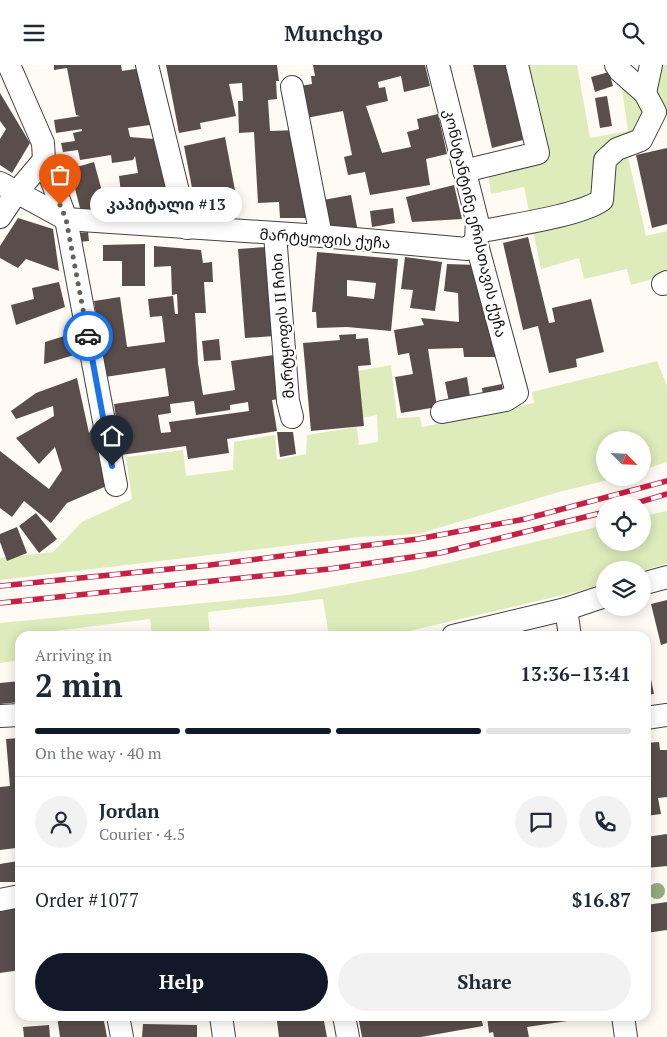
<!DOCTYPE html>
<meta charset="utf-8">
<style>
body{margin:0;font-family:"PT Serif","Noto Sans Georgian",serif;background:#f2f2f3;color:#1f2937;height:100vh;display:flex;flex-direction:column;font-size:19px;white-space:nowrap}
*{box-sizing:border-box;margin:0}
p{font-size:16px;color:#747a83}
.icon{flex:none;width:28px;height:28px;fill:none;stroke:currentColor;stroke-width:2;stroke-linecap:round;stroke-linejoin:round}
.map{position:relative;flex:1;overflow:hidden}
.drawer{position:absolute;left:15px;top:566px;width:636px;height:390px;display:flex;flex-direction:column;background:#fff;border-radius:15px;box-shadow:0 2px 12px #0003}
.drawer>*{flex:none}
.needle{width:32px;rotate:114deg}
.tools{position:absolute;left:596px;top:366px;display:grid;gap:10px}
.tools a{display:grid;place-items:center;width:55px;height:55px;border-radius:50%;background:#fff;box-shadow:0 2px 12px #0003;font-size:25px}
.pin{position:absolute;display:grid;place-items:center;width:42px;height:42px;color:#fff;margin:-51px -21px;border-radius:50% 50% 50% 0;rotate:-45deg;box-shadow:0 0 5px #0007}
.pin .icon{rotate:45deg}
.courier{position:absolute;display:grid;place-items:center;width:50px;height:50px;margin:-25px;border:4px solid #1a73e8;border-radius:50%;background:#fff;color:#222;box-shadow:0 1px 6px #0007}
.bubble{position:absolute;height:35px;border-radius:18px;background:#fff;box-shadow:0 2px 12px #0003;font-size:16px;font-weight:700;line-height:35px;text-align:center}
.overview em{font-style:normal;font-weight:700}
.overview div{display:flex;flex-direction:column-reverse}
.overview{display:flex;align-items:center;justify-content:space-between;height:85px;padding:0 20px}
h1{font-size:32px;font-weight:700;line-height:38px}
.bar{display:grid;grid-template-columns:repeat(4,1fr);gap:8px 5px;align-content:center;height:60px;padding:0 20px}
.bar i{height:6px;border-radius:4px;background:#e0e1e3}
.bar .current{background:#111827}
.bar p{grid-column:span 4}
.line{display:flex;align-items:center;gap:12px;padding:0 20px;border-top:1px solid #e0e1e3}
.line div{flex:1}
.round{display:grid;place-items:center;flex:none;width:52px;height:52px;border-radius:26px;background:#f2f2f3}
.button{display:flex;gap:10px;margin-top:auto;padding:10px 20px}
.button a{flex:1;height:58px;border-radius:30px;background:#111827;color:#fff;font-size:20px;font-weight:700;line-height:58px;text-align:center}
.button a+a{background:#f2f2f3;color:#1f2937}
header{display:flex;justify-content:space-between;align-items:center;height:65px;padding:0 20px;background:#fff;font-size:22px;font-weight:700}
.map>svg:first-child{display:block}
.green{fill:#ddecba}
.building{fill:#594e4b;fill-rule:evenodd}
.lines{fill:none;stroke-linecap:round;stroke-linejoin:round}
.minor-casing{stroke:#434343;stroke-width:24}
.minor{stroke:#fff;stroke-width:22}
.rail-casing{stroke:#c72046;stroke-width:5.5}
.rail{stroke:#fff;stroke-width:4;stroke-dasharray:11;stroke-linecap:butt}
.tree{fill:#93ac7d}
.done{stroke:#64625f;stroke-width:5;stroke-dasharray:0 9}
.route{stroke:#1a73e8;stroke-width:6}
.labels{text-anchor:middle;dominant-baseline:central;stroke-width:5;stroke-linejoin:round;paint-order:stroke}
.street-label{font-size:15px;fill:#101010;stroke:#fff}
</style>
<header><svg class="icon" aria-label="menu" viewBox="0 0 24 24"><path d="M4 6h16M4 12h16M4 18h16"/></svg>Munchgo<svg class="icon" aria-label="search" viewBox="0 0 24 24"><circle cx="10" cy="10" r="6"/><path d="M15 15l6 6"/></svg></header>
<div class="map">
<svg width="667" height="972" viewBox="0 0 667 972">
<rect width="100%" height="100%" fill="#fffaf3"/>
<g class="green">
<polygon points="522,0 577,0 590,73 628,66 621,17 648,47 628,92 646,171 667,166 667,210 631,220 627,204 584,214 579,193 541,204 524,122 491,129 488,108 546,97"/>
<polygon points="660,0 667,0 667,43 663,42 655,32"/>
<polygon points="657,296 667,321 667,397 643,405 642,375 605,375 605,412 616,413 559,427 418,469 360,472 0,515 0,493 53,487 82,457 132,434 126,392 183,385 186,411 233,405 234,377 275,370 277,395 306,389 307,370 357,362 359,380 378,377 377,350 361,353 358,306 391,300 397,353 420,352 422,362 534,338 532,327"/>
<polygon points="667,446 667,498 643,506 605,505 605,518 576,527 388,571 329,571 323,534 208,547 210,571 152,571 150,554 47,567 46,571 20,571 20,595 0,598 0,558 288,530 410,507 605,460 605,478 642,478 643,451"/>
</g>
<g class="building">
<polygon points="54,0 121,0 122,6 142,3 150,60 128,63 130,72 154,74 171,143 123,145 119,111 138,108 135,91 133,95 112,98 111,90 80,95 78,85 63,87 61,78 75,76 73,68 82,66 82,64 56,68 54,55 80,51 76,50 67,3 54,5"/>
<polygon points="166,0 277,0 279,16 276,16 277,34 268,35 270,66 298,65 312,153 280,153 279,137 258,138 254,67 239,68 238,36 243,36 242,18 229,19 236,51 200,58 201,64 179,68"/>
<polygon points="313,0 425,0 430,21 404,27 401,11 378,17 379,23 385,22 388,36 366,41 382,88 411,82 407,67 419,64 417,54 438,49 447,89 426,94 430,120 370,130 365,107 348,110 344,92 352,90 343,46 306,53 300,21 312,19 311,11 315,11"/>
<polygon points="473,0 506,0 523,75 492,83"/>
<polygon points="609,7 613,21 595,27 591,12"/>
<polygon points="0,28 30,78 12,108 0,100 0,74 6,64 0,56"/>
<polygon points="607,31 612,61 600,63 595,33"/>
<polygon points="225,72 237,136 196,144 184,81"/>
<polygon points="667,83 667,159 652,163 636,90"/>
<polygon points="94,97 106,141 81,147 70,104"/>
<polygon points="454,120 462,154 412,157 406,132"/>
<polygon points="351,130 357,162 329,167 323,135"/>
<polygon points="393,143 395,158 372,162 370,146"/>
<polygon points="18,153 53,164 59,206 26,194 18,203 0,193 0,181"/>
<polygon points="88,167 89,176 78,177 77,168"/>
<polygon points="528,172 549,258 555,257 552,243 591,234 604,287 576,294 577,302 549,308 538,261 523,265 503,178"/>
<polygon points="145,179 145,221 122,221 122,196 103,196 103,180"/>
<path d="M154 181 201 185 203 198 212 197 213 217H204L206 248H195L198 298 203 330 235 325 231 296 274 290 280 334 272 335 277 366 227 374 229 388 188 394 186 381 121 390 114 339 169 331 165 303 105 312 94 236 120 232 127 282 165 277 162 251 150 252 148 234 173 231 175 249H178L177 229 172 230 171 201 154 202ZM194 336 196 350 230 345V340L248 337 249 346 169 357 171 367 161 368 158 350 171 348 170 339Z"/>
<polygon points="266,182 274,271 245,273 238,184"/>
<path d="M317 187 398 194 391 266 347 262 317 263 316 247H312ZM347 215 376 218 374 234 347 231Z"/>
<polygon points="405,192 442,197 435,246 410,243 413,225 401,224"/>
<polygon points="447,199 476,200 497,292 464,292 463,283 428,284 437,342 401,348 395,312 413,309 409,288 398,290 394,265 424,260 421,253 459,257 458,228 444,226"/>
<polygon points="59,217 65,242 16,260 11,240 34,234 32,223"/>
<polygon points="71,269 74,290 44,299 45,277"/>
<polygon points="356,269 356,274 368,273 371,300 358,301 364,361 311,366 303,278 340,275 339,270"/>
<polygon points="219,274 221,295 204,296 202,276"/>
<polygon points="467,312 471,338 450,342 445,317"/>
<polygon points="77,313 89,368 93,361 99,392 106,392 109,420 67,438 51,458 24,436 12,452 0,443 0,386 49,424 62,405 55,382 39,399 16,373 54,351 53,341 16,354 11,346 36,328"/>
<polygon points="502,319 504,331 484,336 482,323"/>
<polygon points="277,367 293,367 296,389 280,392"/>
<polygon points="36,448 57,474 39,488 19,461"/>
<polygon points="17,462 27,488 7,496 0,477 0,469"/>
<polygon points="667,535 667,578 661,580 651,539"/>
<polygon points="646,590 654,629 646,630"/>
<polygon points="20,616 20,637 0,639 0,618"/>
<polygon points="20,673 20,817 0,817 0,799 18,796 16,783 0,785 0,722 10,721 6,674"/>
<polygon points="659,677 660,685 667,685 667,732 658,733 661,749 646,751 646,713 649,713 646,678"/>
<polygon points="667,769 667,801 646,803 646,772"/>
<polygon points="667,837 667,865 646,868 646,840"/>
<polygon points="20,842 20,905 0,908 0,845"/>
<polygon points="57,951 103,951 107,972 60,972"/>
<polygon points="303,951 323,951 327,972 279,972 277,956"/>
<polygon points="358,951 410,951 410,956 431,951 481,951 483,961 421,972 362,972"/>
<polygon points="487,951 593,951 594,952 527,962 529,972 494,972 493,967 489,968"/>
<polygon points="143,959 197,960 197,972 142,972"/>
<polygon points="49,960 50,972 24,972 23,962"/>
</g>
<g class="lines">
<g class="minor-casing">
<g id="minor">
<polyline points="9,0 43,78 44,95 66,154 116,420"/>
<polyline points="147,0 187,163"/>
<polyline points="438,0 477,155 476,176 517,328 506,335 442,347"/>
<polyline points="292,22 321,171"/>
<polyline points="645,28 651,0"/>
<polyline points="464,106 538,88 517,0"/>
<polyline points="0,118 66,154 321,171 467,184 476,176"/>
<polyline points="0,152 16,128 44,95"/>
<path d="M477 167C506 161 580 151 602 135L605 95 617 84 641 75 655 47 645 28 620 6 616 0"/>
<polyline points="275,169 288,336 292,352"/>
<polyline points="663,219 667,217"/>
<polyline points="642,519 667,512"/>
<polyline points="566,544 570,571"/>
<polyline points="453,571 566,544 605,531"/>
<polyline points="0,651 20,650"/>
<polyline points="646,653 667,650"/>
<polyline points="0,835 20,831"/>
<polyline points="118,951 122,972"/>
<polyline points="221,951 224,972"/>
<polyline points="344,951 348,972"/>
<polyline points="623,951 626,972"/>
</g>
</g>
<use href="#minor" class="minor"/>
<g class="rail-casing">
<g id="rail">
<polyline points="630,440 667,429"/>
<polyline points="0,521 210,500 418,474 525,454 667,416"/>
<polyline points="0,538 329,504 440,488 605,447"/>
</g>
</g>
<use href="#rail" class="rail"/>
</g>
<circle class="tree" cx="657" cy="826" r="8"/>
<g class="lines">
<polyline class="done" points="60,140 66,154 88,271"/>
<polyline class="route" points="88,271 112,401"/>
</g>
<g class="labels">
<g class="street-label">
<text transform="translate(476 158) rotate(77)">კონსტანტინე ერისთავის ქუჩა</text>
<text transform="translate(325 173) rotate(4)">მარტყოფის ქუჩა</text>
<text transform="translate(282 261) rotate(-95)">მარტყოფის II ჩიხი</text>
</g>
</g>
</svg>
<div class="tools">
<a><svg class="needle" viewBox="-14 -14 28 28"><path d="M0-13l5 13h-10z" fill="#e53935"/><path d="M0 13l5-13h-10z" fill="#747a83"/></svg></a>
<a><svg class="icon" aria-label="locate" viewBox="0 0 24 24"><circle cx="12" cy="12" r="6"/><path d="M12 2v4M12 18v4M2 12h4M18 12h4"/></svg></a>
<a><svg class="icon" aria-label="layers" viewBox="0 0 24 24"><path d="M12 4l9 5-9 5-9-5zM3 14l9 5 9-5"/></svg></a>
</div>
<div class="pin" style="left:60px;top:140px;background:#ea580c"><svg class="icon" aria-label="bag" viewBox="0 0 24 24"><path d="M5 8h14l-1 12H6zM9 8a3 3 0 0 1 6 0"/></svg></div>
<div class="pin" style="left:112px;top:401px;background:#1f2937"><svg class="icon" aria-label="home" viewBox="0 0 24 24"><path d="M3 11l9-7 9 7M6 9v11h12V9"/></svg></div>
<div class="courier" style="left:88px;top:271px"><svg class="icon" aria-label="car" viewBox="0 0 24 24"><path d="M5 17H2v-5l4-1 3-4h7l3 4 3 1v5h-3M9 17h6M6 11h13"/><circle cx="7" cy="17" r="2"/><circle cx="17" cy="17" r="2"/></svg></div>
<div class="bubble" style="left:90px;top:122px;width:152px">კაპიტალი #13</div>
<section class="drawer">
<div class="overview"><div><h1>2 min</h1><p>Arriving in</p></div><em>13:36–13:41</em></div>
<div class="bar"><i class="current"></i><i class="current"></i><i class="current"></i><i></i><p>On the way · 40 m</p></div>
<div class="line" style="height:90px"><a class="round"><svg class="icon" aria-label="person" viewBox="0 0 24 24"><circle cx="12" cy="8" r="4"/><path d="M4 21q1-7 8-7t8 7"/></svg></a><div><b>Jordan</b><p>Courier · 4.5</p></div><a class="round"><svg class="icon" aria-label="chat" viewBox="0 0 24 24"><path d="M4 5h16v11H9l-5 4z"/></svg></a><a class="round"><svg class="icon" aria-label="phone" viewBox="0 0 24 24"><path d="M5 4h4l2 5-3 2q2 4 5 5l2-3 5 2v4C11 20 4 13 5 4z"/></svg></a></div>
<div class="line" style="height:65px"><div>Order #1077</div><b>$16.87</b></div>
<div class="button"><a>Help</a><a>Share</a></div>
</section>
</div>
